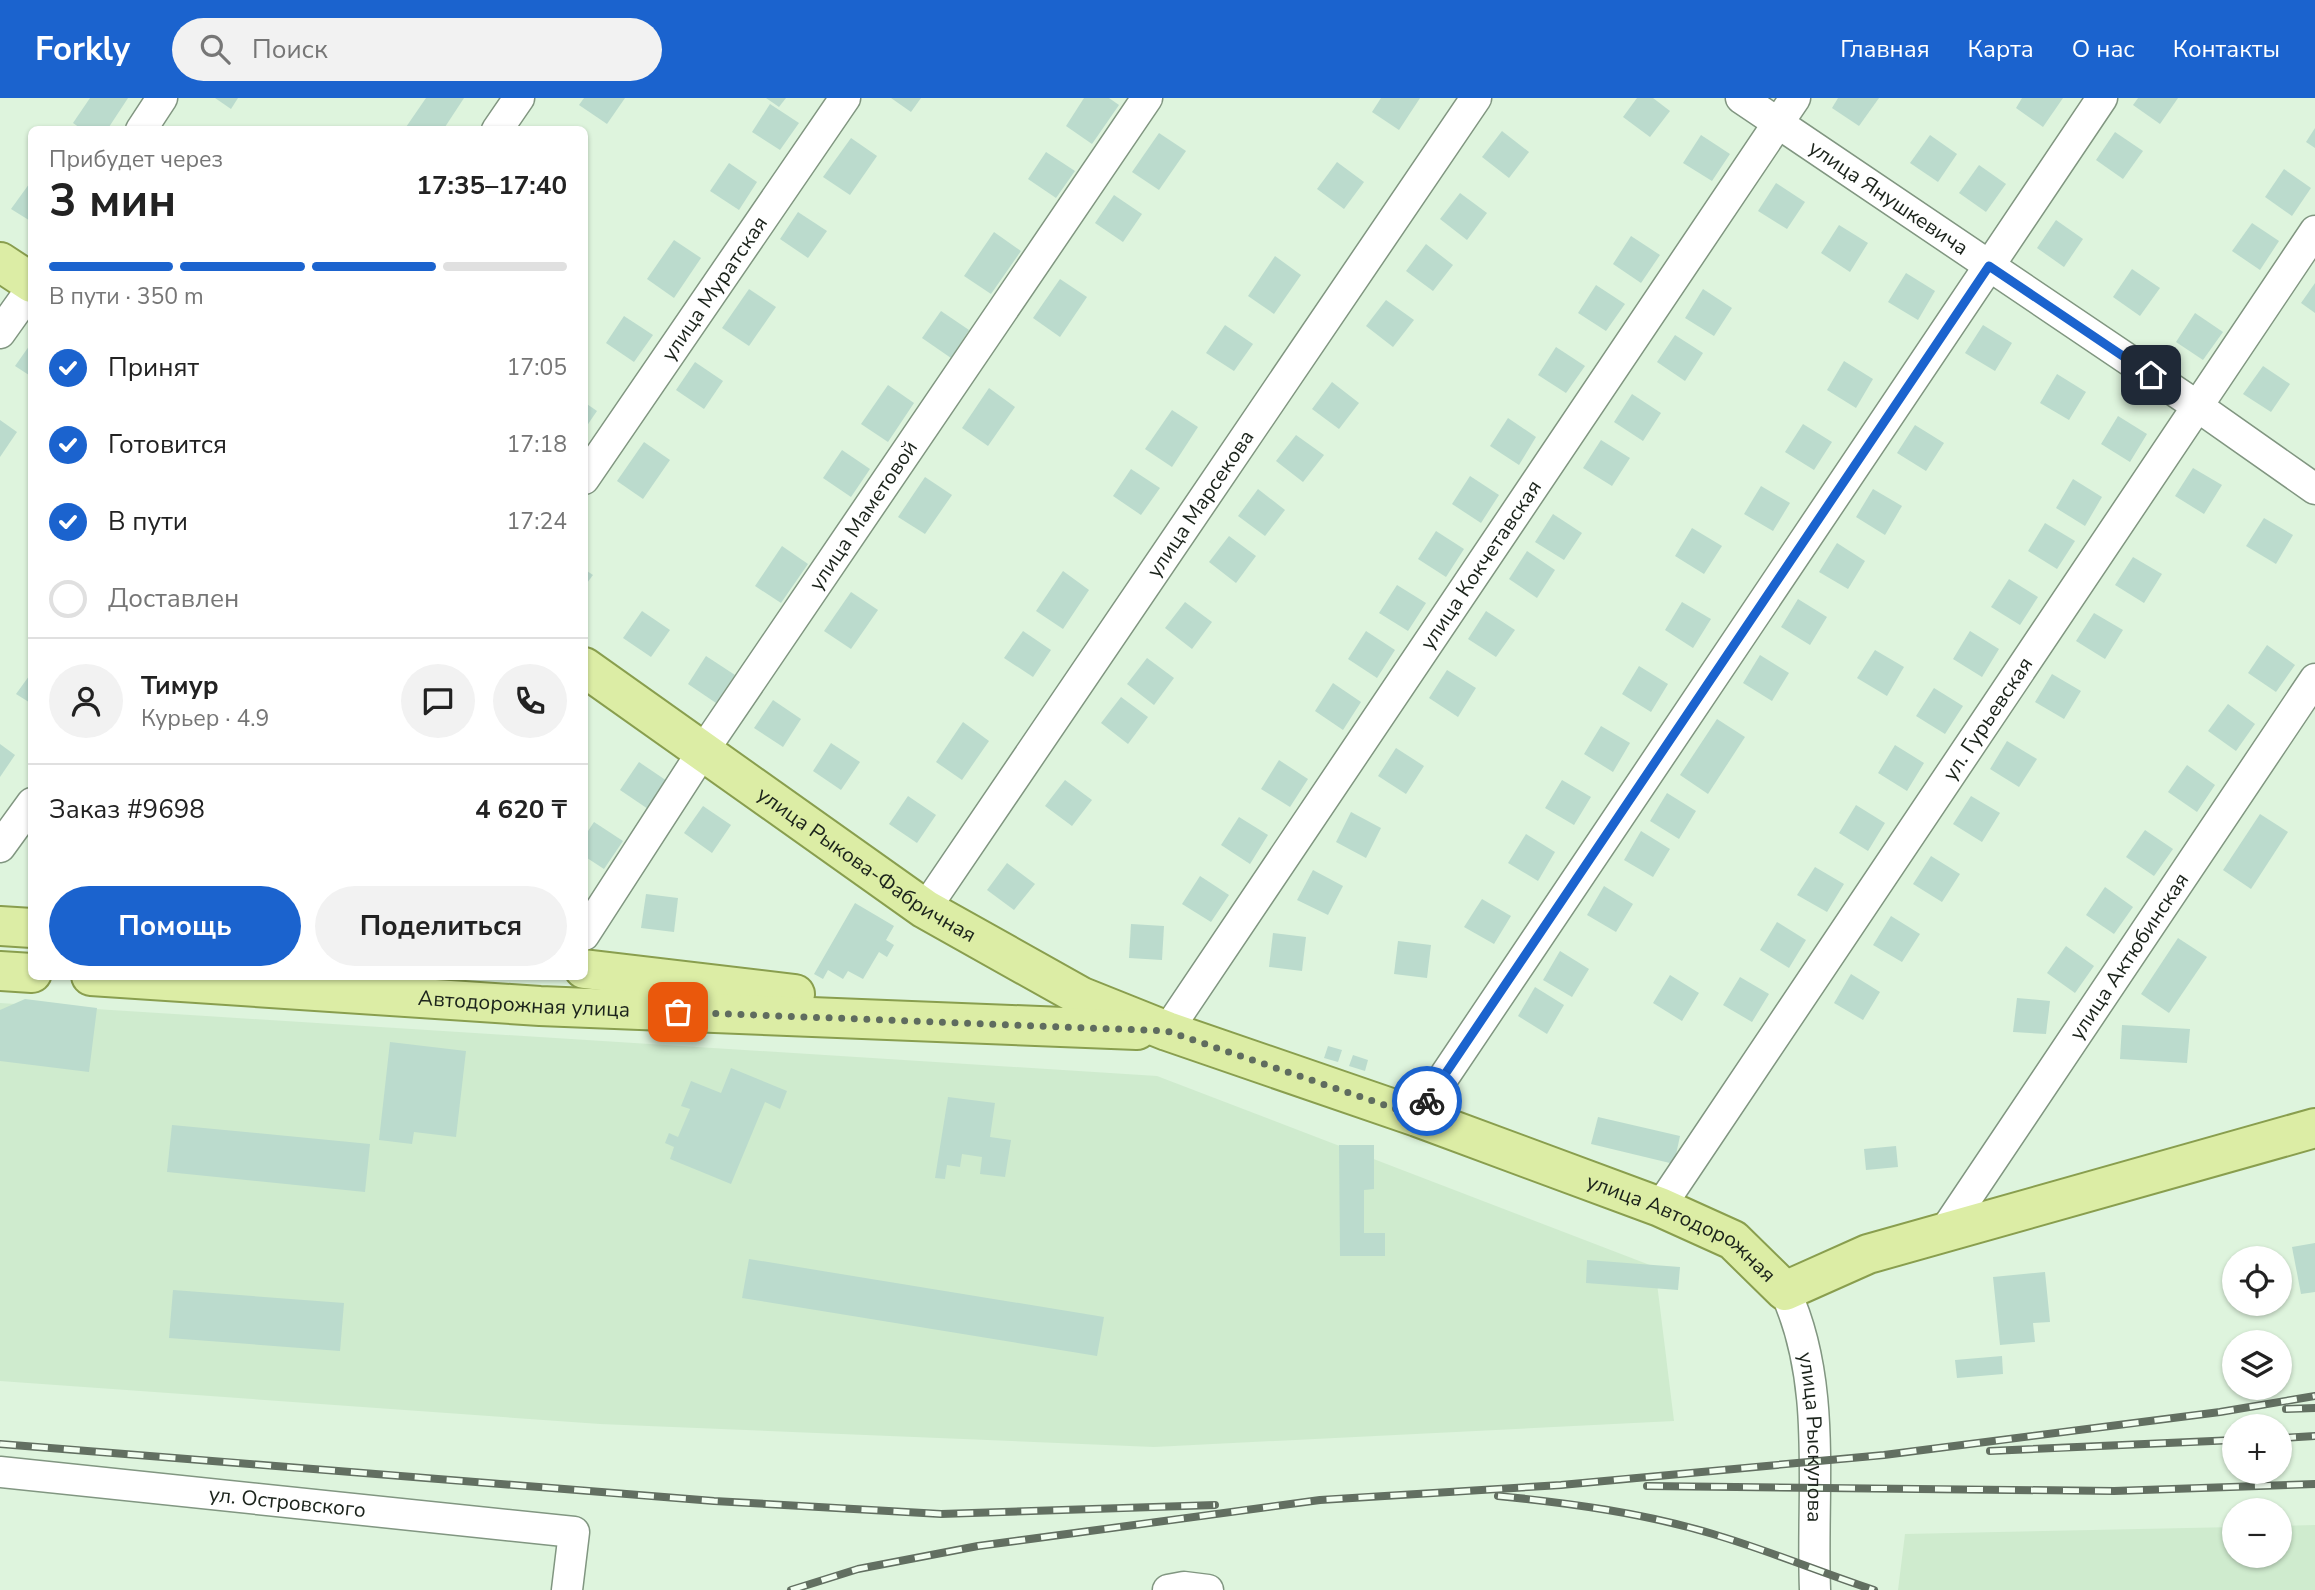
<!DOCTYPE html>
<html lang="ru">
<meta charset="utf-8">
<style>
body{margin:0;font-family:"Nunito Sans",sans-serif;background:#f2f2f2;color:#222;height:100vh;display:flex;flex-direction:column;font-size:26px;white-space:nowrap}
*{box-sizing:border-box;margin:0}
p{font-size:23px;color:#767676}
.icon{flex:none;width:38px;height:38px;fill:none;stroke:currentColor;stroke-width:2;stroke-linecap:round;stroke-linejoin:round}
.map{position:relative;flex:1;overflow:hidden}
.drawer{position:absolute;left:28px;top:28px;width:560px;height:854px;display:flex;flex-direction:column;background:#fff;border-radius:10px;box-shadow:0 2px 5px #0004}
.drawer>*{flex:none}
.tools{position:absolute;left:2222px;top:1148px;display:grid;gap:14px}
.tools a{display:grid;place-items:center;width:70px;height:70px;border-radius:50%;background:#fff;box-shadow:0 2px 5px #0004;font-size:35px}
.pin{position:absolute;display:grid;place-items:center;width:60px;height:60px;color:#fff;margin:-30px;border-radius:14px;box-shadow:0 4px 10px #0006}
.courier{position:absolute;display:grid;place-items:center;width:70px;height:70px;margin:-35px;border:5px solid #1b63ce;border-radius:50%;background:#fff;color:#222;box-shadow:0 2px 9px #0007}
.head em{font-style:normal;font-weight:700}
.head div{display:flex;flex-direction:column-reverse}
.head{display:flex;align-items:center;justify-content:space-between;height:119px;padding:0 21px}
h1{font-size:46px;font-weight:700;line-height:52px}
.bar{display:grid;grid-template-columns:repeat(4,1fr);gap:10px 7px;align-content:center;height:84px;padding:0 21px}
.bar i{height:9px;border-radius:5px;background:#e0e0e0}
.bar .selected{background:#1b63ce}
.bar p{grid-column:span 4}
.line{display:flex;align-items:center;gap:18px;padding:0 21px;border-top:2px solid #e0e0e0}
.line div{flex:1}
.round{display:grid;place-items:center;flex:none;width:74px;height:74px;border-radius:37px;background:#f2f2f2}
ol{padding:0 21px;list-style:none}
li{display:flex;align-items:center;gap:21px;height:77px}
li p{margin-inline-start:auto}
li .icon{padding:7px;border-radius:50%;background:#1b63ce;color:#fff;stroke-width:4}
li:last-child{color:#767676}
li i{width:38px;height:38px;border:4px solid #e0e0e0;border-radius:50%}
.action{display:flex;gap:14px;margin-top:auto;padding:14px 21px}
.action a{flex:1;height:80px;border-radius:42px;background:#1b63ce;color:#fff;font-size:28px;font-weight:700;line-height:80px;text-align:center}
.action a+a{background:#f2f2f2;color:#222}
header{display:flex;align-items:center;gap:42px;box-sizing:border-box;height:98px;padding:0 35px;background:#1b63ce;color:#fff}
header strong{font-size:33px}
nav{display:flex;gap:38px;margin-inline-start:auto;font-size:24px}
.search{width:490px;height:63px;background:#f2f2f2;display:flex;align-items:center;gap:18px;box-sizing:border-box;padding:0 24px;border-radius:38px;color:#767676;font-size:26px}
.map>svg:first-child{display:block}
.built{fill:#cfebce}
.building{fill:#bbdbcd}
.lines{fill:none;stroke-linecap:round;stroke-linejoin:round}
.minor-casing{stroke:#819681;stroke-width:33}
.major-casing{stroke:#899e4e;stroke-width:42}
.minor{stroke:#fff;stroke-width:30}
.major{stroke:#dceda5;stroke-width:38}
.rail-casing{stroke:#626f61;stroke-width:8}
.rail{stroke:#f1fef0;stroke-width:5;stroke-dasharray:16;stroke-linecap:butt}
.done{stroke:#5f6c5f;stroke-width:7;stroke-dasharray:0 12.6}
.route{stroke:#1b63ce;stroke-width:9}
.labels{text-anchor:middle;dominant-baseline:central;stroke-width:6;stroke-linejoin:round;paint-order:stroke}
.street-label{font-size:21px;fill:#1b231b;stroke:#f1fef0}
</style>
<header>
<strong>Forkly</strong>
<div class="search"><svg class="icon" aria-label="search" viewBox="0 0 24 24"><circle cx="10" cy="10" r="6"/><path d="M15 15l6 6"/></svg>Поиск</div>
<nav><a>Главная</a><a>Карта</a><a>О нас</a><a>Контакты</a></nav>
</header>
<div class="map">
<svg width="2315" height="1492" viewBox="0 0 2315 1492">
<rect width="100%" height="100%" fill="#def4dd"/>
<g class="built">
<polygon points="0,905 1157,978 1655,1169 1674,1323 1154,1349 600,1326 0,1283"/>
<polygon points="2315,1427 2315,1492 1898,1492 1905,1436 2235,1429 2235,1458 2280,1458 2280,1428"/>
</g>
<g class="building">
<polygon points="90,0 128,0 107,32 83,32 73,25"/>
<polygon points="215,0 238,0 231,11"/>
<polygon points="426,0 464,0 443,32 404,32"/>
<polygon points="584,0 625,0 607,26 579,7"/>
<polygon points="766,0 786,0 779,9"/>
<polygon points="891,0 921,0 911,14"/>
<polygon points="1084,0 1109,0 1119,7 1092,46 1066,28"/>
<polygon points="1381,0 1420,0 1399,32 1372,14"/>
<polygon points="1637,0 1653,0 1670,13 1650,39 1623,19"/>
<polygon points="1838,0 1879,0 1859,28 1832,10"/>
<polygon points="2022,0 2063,0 2043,29 2016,10"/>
<polygon points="2138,0 2178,0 2160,26 2133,7"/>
<polygon points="770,6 799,25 780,52 752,34"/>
<polygon points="2315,30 2315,50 2306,44"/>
<polygon points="1502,33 1529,54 1509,80 1482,59"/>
<polygon points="2115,34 2143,53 2123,81 2096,62"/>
<polygon points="1159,35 1186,53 1159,92 1132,74"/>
<polygon points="1701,37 1730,56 1712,83 1683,65"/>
<polygon points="1930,37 1957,56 1938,84 1910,65"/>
<polygon points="851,40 877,58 850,97 823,79"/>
<polygon points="1046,54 1075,73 1056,100 1028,81"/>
<polygon points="1337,64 1364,84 1344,111 1317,91"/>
<polygon points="729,65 757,84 739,112 710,93"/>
<polygon points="1979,67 2006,86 1986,114 1959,95"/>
<polygon points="2284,71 2311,90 2292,118 2265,99"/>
<polygon points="32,82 32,124 11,111"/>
<polygon points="1776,85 1805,104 1787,131 1758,113"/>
<polygon points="1460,95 1487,115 1467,142 1440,121"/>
<polygon points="1114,97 1142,116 1123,144 1095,125"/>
<polygon points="798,114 827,133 808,160 780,141"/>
<polygon points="2056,122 2083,141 2064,169 2037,150"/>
<polygon points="2252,125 2279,143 2260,172 2232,153"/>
<polygon points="1839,127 1868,145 1850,174 1821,155"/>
<polygon points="994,134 1021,153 991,196 964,178"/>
<polygon points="1631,138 1660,157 1641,185 1613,166"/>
<polygon points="674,142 701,160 674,200 647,181"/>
<polygon points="1426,146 1453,167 1433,193 1406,173"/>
<polygon points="1275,158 1301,177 1274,216 1248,198"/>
<polygon points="2132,171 2160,190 2140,218 2113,199"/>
<polygon points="1906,175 1935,193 1918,222 1888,204"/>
<polygon points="1060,181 1087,199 1060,239 1033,220"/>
<polygon points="2315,185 2315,215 2301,205"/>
<polygon points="1596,187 1625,206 1606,233 1578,215"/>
<polygon points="749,191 776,209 749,248 722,230"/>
<polygon points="1703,191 1732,210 1714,238 1685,220"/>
<polygon points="1386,202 1414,222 1393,249 1366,228"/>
<polygon points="941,213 969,232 951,260 922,240"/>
<polygon points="2195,215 2223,234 2203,262 2176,244"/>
<polygon points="624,218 653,237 634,264 606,245"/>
<polygon points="1225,227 1253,246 1234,273 1206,255"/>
<polygon points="1983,227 2012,245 1995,273 1965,255"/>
<polygon points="1675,237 1703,255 1685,283 1657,264"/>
<polygon points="32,244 32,279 15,268"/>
<polygon points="1556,249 1585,268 1566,295 1538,277"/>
<polygon points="1844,263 1873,281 1856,310 1827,292"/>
<polygon points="695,264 723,283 704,311 676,292"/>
<polygon points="2263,268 2290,286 2271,314 2243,296"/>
<polygon points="2057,276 2086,294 2069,322 2040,305"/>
<polygon points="1332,284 1359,305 1339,331 1312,311"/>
<polygon points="888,287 914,305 888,344 861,326"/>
<polygon points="989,290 1015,309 988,348 962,330"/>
<polygon points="1632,296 1661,315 1643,343 1614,324"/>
<polygon points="584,304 597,313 584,332"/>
<polygon points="1172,312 1198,329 1172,369 1145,351"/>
<polygon points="2118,318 2147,336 2130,364 2101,346"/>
<polygon points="1508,320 1536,339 1519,367 1490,348"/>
<polygon points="0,322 17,334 0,359"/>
<polygon points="1803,326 1832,344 1814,372 1785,354"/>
<polygon points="1915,327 1944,345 1926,373 1897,355"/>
<polygon points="1296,337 1324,357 1303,384 1276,363"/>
<polygon points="1601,342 1630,360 1612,388 1583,370"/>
<polygon points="644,344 670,362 643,401 617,383"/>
<polygon points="842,352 870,371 851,399 823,380"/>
<polygon points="2193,370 2222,387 2204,416 2175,398"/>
<polygon points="1131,371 1160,390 1141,417 1113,398"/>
<polygon points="1470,378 1499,397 1481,425 1452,406"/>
<polygon points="925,379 952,397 925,436 898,419"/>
<polygon points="2073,381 2102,399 2085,428 2056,410"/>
<polygon points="1761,388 1790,405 1773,433 1744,416"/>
<polygon points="1258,391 1285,412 1265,438 1238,418"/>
<polygon points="1873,391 1902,408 1885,437 1856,419"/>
<polygon points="1553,416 1582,435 1564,462 1535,444"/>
<polygon points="2264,420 2293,437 2276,466 2246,448"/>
<polygon points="2045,425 2075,443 2057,471 2028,453"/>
<polygon points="1692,430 1722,448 1704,476 1675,458"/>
<polygon points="1436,433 1464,451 1446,479 1418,461"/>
<polygon points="1229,438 1256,458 1236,485 1209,464"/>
<polygon points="1837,445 1865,463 1848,491 1819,474"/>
<polygon points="782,448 808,466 781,505 755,488"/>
<polygon points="1527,453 1555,472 1537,500 1509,481"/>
<polygon points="2133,459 2162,476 2144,505 2115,487"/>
<polygon points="584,471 593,477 584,489"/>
<polygon points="1063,473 1089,492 1063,531 1036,513"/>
<polygon points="2009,481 2038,499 2020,527 1991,509"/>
<polygon points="1397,487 1426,505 1408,533 1379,515"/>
<polygon points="851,494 878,512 851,551 824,533"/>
<polygon points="1798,501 1827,519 1810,547 1781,529"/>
<polygon points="1185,504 1212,524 1192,551 1165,530"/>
<polygon points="1682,504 1711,521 1693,550 1665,532"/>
<polygon points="642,513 670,532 651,559 623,540"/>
<polygon points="1486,513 1515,532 1496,559 1468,541"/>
<polygon points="2094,515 2123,532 2105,561 2076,543"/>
<polygon points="1023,533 1051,552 1033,579 1004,560"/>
<polygon points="1366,533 1395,552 1377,580 1348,561"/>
<polygon points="1970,533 1999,551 1982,579 1953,561"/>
<polygon points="2267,547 2295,567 2276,594 2248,575"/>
<polygon points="1875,552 1904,569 1887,598 1857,580"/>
<polygon points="1760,557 1789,575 1772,603 1743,585"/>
<polygon points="706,558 735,577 716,605 688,586"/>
<polygon points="1147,560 1174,580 1154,607 1127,586"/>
<polygon points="1639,568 1668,586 1651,614 1622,596"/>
<polygon points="1447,572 1476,590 1458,619 1429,600"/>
<polygon points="32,574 32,606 16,596"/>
<polygon points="2052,576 2081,593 2064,621 2035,604"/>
<polygon points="1333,585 1361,604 1343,632 1315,613"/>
<polygon points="1934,590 1963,608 1945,636 1916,618"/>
<polygon points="1121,599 1148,619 1128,646 1101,625"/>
<polygon points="773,602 801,621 783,649 754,630"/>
<polygon points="2228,606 2255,626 2236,653 2208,633"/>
<polygon points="1717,621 1745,639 1708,696 1680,677"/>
<polygon points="963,624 989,643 962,682 936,664"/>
<polygon points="1601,628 1630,645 1613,674 1584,656"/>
<polygon points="2007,643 2037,661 2019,689 1990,671"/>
<polygon points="831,645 860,664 841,692 813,673"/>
<polygon points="0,646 15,657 0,679"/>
<polygon points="1895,647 1924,665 1907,693 1878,675"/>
<polygon points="1396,650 1424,668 1406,696 1378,678"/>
<polygon points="1279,662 1308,681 1290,709 1261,691"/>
<polygon points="639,664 667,683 648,711 620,692"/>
<polygon points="2187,667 2215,687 2197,714 2168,694"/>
<polygon points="1065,682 1092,702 1072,728 1045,708"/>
<polygon points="1562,682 1591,699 1574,727 1545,710"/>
<polygon points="1667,695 1696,713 1679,741 1650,723"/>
<polygon points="908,698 936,717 917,745 889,726"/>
<polygon points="1971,698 2000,715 1982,744 1953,726"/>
<polygon points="1856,707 1885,725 1868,753 1839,735"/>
<polygon points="703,708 731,727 712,755 684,735"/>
<polygon points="1351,714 1381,730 1366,760 1336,744"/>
<polygon points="2260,716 2288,734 2251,791 2223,772"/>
<polygon points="1239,719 1268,737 1250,766 1221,747"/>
<polygon points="594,724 623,743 604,771 584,758 584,739"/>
<polygon points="2145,732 2173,751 2154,778 2126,759"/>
<polygon points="1641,733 1670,751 1653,779 1624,762"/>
<polygon points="1526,736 1555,754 1538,783 1508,765"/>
<polygon points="1931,758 1960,776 1942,804 1913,786"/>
<polygon points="1007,765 1035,786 1014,812 987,792"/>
<polygon points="1815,769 1844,786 1827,814 1797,797"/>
<polygon points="1313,772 1343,788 1328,817 1297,802"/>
<polygon points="1200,778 1229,797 1211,824 1182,806"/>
<polygon points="1604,788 1633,806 1616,834 1587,817"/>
<polygon points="2105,789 2133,809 2114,836 2086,817"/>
<polygon points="646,796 678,800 674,834 641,830"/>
<polygon points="1482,801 1511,818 1494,846 1464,829"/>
<polygon points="855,805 894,828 886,842 894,847 887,859 879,854 863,881 848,873 843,881 828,872 823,881 814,876"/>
<polygon points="1891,818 1920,836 1902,864 1873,847"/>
<polygon points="1777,824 1806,842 1789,870 1760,852"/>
<polygon points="1131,826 1164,828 1162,862 1129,860"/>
<polygon points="1273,835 1306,839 1302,873 1269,869"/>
<polygon points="2178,840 2207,859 2169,915 2141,896"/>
<polygon points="1398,843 1431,847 1427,880 1394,876"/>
<polygon points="2066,848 2094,868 2075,895 2047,875"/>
<polygon points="1560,853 1589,871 1572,899 1543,882"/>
<polygon points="1851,876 1880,894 1863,922 1834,905"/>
<polygon points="1670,877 1699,895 1682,923 1653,905"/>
<polygon points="1740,879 1769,896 1752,924 1723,907"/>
<polygon points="1535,889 1564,907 1547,936 1518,918"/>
<polygon points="2017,900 2050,903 2046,936 2013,934"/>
<polygon points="25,901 97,910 89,974 0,963 0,912"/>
<polygon points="2122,927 2190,931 2187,965 2120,961"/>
<polygon points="390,944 466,953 456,1039 414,1034 412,1046 379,1042"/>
<polygon points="1328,948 1342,952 1338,964 1324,960"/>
<polygon points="1353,957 1368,962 1365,973 1349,968"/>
<polygon points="731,970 787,993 780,1011 765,1004 731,1086 670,1061 674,1049 665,1045 669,1035 678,1039 690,1011 681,1008 691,983 721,995"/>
<polygon points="948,999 995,1005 990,1039 1011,1042 1005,1079 980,1076 982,1059 962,1056 960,1069 947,1067 945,1081 935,1080"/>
<polygon points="1598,1019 1680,1038 1674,1066 1591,1046"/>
<polygon points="172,1027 370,1046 365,1094 167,1074"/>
<polygon points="1339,1047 1374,1047 1374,1091 1364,1092 1364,1135 1385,1135 1385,1158 1340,1158"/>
<polygon points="1896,1048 1898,1069 1866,1072 1864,1051"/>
<polygon points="2315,1145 2315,1194 2301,1196 2292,1149"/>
<polygon points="749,1161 1104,1219 1097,1258 742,1200"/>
<polygon points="1587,1162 1680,1169 1678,1192 1586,1185"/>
<polygon points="2045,1174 2050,1224 2033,1225 2035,1244 2000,1247 1993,1179"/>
<polygon points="173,1192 344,1205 340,1253 169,1240"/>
<polygon points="2002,1258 2003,1276 1957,1280 1955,1262"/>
</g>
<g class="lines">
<g class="minor-casing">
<g id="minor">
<path id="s1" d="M1741 0 2197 308 2315 391"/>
<polyline points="141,32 162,0"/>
<polyline points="497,32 519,0"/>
<polyline points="0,235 32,190"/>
<path id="s2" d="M584 381 845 0"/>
<polyline points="0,749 32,705"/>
<path id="s3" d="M925 811 1476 0"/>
<path id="s4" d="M584 837 703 653 1147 0"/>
<path id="s5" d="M1167 933 1795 0"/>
<polyline points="1417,1019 2102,0"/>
<path id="s6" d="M1660 1109 2315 133"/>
<path id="s7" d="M1944 1134 2315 581"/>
<path id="s8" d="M1785 1193C1828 1286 1811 1393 1815 1492"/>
<path id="s9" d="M0 1374 574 1434 567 1492"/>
<polyline points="1168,1492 1184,1489 1208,1492"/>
</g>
</g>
<g class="major-casing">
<g id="major">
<polyline points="0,164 32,185"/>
<path id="s10" d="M584 569 925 811 1082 899 1167 933 1417 1019 1660 1109 1733 1142 1785 1193 1868 1156 2315 1030"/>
<polyline points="0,828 32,830"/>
<polyline points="584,871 795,896"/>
<polyline points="0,873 32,875"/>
<path id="s11" d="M91 878 540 908 1137 932"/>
</g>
</g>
<use href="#minor" class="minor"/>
<use href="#major" class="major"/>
<g class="rail-casing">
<g id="rail">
<polyline points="2286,1311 2315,1310"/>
<polyline points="2280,1340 2315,1338"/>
<polyline points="0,1346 714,1403 941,1416 1215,1407"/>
<polyline points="1990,1353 2235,1342"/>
<polyline points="1647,1388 2114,1393 2315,1386"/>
<path d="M1498 1398C1570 1405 1643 1415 1713 1436 1767 1452 1820 1474 1874 1492"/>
<polyline points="791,1492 858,1471 978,1448 1320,1402 1561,1387 1884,1357 2220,1314 2315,1298"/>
</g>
</g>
<use href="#rail" class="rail"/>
</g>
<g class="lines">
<polyline class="done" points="678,914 1167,933 1417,1018 1427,1003"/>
<polyline class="route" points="1427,1003 1989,168 2151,277"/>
</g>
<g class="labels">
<g class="street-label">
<text stroke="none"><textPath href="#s1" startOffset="178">улица Янушкевича</textPath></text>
<text stroke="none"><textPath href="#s2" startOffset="231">улица Муратская</textPath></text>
<text stroke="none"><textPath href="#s3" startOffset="490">улица Марсекова</textPath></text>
<text stroke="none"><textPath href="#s4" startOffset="504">улица Маметовой</textPath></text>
<text stroke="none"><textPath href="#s5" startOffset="562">улица Кокчетавская</textPath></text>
<text stroke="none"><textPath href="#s6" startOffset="588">ул. Гурьевская</textPath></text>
<text stroke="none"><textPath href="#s10" startOffset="345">улица Рыкова-Фабричная</textPath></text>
<text stroke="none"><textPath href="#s7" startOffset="332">улица Актюбинская</textPath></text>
<text stroke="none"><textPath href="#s11" startOffset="434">Автодорожная улица</textPath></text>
<text stroke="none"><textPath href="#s10" startOffset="1242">улица Автодорожная</textPath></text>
<text stroke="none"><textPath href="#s8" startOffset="150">улица Рыскулова</textPath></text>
<text stroke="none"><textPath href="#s9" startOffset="289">ул. Островского</textPath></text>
</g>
</g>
</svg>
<div class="tools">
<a><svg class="icon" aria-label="locate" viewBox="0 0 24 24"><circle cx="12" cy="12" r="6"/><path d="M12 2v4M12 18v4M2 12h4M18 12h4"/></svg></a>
<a><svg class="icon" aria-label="layers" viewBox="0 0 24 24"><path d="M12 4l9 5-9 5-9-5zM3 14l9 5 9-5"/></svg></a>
<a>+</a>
<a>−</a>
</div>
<div class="pin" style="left:678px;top:914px;background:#ea580c"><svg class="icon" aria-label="bag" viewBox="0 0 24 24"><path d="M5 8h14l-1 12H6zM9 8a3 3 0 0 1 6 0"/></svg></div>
<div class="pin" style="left:2151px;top:277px;background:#1f2937"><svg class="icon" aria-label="home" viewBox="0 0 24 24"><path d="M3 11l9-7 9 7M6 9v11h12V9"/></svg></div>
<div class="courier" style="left:1427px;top:1003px"><svg class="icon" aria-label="bike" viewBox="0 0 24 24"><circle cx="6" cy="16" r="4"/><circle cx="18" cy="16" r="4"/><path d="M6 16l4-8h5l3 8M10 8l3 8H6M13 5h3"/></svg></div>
<section class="drawer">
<div class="head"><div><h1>3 мин</h1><p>Прибудет через</p></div><em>17:35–17:40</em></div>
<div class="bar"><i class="selected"></i><i class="selected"></i><i class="selected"></i><i></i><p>В пути · 350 m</p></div>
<ol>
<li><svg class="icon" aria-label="check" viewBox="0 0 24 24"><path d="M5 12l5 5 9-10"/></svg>Принят<p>17:05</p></li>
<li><svg class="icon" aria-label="check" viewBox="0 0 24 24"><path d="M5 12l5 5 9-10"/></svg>Готовится<p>17:18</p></li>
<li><svg class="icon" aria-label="check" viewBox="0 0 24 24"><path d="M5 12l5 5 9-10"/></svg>В пути<p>17:24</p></li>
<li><i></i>Доставлен</li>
</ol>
<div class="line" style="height:126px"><a class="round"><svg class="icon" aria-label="person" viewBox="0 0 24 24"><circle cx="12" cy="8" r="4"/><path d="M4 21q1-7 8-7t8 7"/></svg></a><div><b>Тимур</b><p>Курьер · 4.9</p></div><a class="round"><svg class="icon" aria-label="chat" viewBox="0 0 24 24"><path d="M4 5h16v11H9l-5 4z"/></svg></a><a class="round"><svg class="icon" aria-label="phone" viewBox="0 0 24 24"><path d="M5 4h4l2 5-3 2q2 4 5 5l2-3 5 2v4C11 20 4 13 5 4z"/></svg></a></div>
<div class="line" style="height:91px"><div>Заказ #9698</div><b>4 620 ₸</b></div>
<div class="action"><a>Помощь</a><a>Поделиться</a></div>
</section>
</div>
